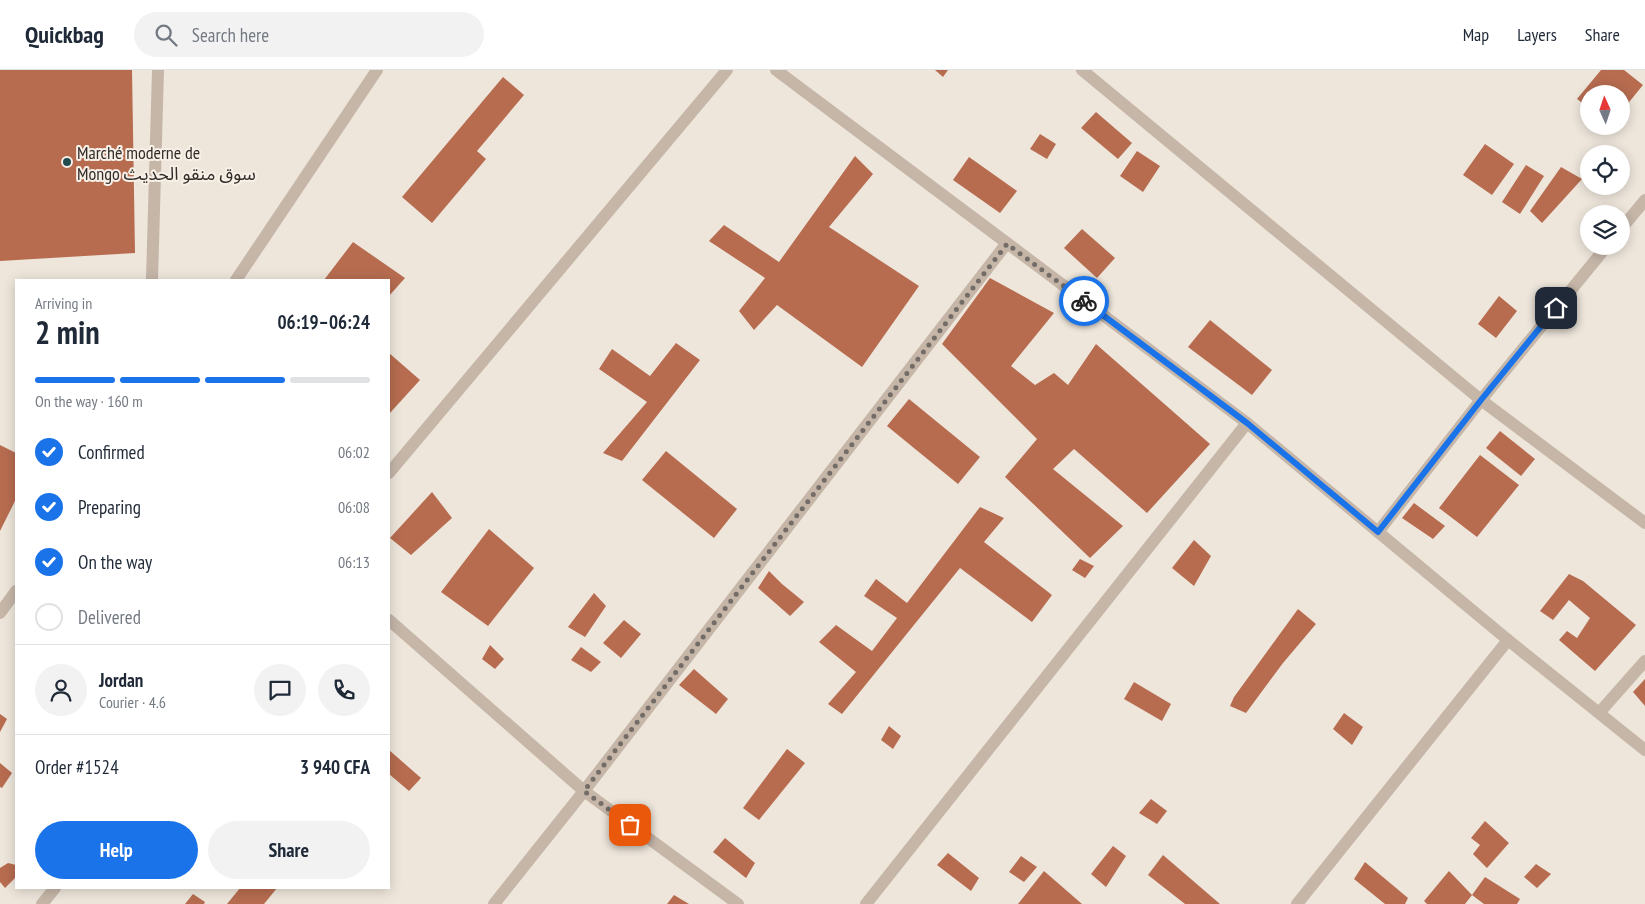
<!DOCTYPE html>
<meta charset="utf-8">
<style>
body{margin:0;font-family:"PT Sans Narrow","Noto Sans Arabic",sans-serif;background:#f2f2f3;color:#1f2937;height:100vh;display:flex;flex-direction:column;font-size:19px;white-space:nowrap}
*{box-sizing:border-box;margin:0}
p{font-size:16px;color:#747a83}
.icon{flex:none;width:28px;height:28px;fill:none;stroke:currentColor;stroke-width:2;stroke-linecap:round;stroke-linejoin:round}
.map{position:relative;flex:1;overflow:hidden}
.side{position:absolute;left:15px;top:209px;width:375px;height:610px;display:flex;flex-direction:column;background:#fff;border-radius:0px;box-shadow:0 2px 12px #0003}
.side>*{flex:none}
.needle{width:32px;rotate:357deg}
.tools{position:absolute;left:1580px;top:15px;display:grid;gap:10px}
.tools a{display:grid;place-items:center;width:50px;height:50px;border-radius:50%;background:#fff;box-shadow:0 2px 12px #0003;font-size:25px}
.pin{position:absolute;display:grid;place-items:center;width:42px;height:42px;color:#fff;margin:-21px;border-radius:10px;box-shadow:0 2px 8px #0006}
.courier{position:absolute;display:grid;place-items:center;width:50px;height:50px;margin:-25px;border:4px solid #1a73e8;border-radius:50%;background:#fff;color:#222;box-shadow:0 1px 6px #0007}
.summary em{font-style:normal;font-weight:700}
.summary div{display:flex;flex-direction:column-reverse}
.summary{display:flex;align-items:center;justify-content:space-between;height:85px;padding:0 20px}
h1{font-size:32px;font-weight:700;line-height:38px}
.bar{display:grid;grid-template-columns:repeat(4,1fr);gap:8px 5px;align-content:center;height:60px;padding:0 20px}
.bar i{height:6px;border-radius:4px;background:#e0e1e3}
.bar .selected{background:#1a73e8}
.bar p{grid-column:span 4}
.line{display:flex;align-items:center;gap:12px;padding:0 20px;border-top:1px solid #e0e1e3}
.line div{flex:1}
.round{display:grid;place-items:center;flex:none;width:52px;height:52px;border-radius:26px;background:#f2f2f3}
ol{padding:0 20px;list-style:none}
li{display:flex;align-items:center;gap:15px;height:55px}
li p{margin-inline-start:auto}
li .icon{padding:5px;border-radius:50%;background:#1a73e8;color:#fff;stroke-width:4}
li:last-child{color:#747a83}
li i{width:28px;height:28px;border:2px solid #e0e1e3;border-radius:50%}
.cta{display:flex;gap:10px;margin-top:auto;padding:10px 20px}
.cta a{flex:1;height:58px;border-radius:30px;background:#1a73e8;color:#fff;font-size:20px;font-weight:700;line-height:58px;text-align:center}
.cta a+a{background:#f2f2f3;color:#1f2937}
header{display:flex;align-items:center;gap:30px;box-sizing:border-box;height:70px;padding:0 25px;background:#fff;border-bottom:1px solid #e0e1e3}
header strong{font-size:24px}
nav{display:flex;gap:28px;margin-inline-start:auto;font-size:18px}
.search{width:350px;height:45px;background:#f2f2f3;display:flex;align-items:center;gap:12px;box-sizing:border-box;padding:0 18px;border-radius:28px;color:#747a83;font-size:19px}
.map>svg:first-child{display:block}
.building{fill:#b76c50}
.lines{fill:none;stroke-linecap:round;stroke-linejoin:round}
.street{stroke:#c5b6a8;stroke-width:12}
.done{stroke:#746c67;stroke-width:5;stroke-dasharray:0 9}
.route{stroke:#1a73e8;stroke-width:6}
.poi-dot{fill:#224b4f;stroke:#f7f0e7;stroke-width:2}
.labels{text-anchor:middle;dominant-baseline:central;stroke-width:4;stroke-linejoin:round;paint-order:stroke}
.poi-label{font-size:18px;fill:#332b28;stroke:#f7f0e7;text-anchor:start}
</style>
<header>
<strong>Quickbag</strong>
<div class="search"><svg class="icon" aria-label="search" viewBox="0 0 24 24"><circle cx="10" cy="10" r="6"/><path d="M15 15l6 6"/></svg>Search here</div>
<nav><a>Map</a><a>Layers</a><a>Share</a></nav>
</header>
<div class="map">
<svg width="1645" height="834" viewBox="0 0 1645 834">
<rect width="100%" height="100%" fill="#eee6db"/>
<g class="building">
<polygon points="0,0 132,0 135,183 0,191"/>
<polygon points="935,0 948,0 943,7"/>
<polygon points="1601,0 1624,0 1643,15 1621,42 1621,24 1589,24 1589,38 1577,29"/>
<polygon points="503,7 524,25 477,81 486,89 432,153 402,127"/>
<polygon points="1096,42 1132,73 1118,89 1081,58"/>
<polygon points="1040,64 1056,74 1047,89 1030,79"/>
<polygon points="1485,74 1514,94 1492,125 1463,105"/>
<polygon points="1137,81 1160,96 1143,122 1120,106"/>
<polygon points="855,86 873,104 829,157 919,216 862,297 777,235 754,260 739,241 765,208 709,171 724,155 779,192"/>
<polygon points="969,87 1017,121 1000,143 953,110"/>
<polygon points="1526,95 1544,106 1520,144 1502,132"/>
<polygon points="1561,97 1582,109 1542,153 1530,141"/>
<polygon points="1082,159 1115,188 1097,208 1064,178"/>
<polygon points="353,172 405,208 389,226 389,210 324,210"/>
<polygon points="990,208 1054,243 1011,296 1035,315 1054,303 1068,315 1096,274 1210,374 1147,443 1074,379 1053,399 1123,456 1090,488 1005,407 1037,369 942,274"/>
<polygon points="1499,226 1517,241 1496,268 1478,254"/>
<polygon points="1210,250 1272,300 1252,325 1188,277"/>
<polygon points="676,273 700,290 622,391 603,383 647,332 599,299 612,279 650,306"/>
<polygon points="389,283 420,310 389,344"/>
<polygon points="909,329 980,387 958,414 887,356"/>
<polygon points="1500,361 1535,389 1521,406 1486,378"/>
<polygon points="0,375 16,383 16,429 0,461"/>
<polygon points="666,381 737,439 714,468 642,410"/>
<polygon points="1480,385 1519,415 1477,467 1439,438"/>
<polygon points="432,422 452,448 411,485 390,468"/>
<polygon points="1414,433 1445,456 1433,469 1402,448"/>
<polygon points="980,437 1004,448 984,472 1052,525 1032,552 960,498 842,644 828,634 856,602 819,572 836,555 872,581 897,548 864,526 876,509 907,533"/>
<polygon points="489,459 534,498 488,556 441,522"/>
<polygon points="1194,470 1211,486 1194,516 1172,498"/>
<polygon points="1080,489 1094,496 1085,508 1072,500"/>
<polygon points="769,501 782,514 804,532 790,546 758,518"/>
<polygon points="1569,504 1583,511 1636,555 1595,601 1559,570 1567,561 1577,568 1590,548 1569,530 1553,550 1540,541"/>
<polygon points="594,523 606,536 585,567 568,557"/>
<polygon points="1298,539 1316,554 1283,593 1246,643 1230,636 1234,627"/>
<polygon points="624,550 641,564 621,588 603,573"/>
<polygon points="490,575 504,589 495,599 482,589"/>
<polygon points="581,577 601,592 591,602 571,590"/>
<polygon points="694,599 728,629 716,644 679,615"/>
<polygon points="1645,609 1645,636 1633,622"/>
<polygon points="1134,612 1171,634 1162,651 1124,629"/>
<polygon points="1344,643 1363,657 1352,675 1333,659"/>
<polygon points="0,644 7,649 0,662"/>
<polygon points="889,656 901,666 893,679 881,670"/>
<polygon points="787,679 805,693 759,750 743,738"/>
<polygon points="389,680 421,708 409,721 389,704"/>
<polygon points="0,693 12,703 2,718 0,717"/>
<polygon points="1151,729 1167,741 1157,754 1139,743"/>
<polygon points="1485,751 1509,773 1487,798 1473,784 1480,775 1471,768"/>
<polygon points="725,768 755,793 746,808 713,782"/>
<polygon points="1113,776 1126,786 1106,817 1091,804"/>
<polygon points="948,783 979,808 971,821 937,795"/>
<polygon points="1163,785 1220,834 1185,834 1148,805"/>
<polygon points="1021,786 1037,797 1024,812 1009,802"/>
<polygon points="1365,792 1408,828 1405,834 1385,834 1354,809"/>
<polygon points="8,793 16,795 16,807 5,818 0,812 0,798"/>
<polygon points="1536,794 1551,804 1537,818 1524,807"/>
<polygon points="1044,801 1082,834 1018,834"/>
<polygon points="1449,801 1472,825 1465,834 1427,834 1424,831"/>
<polygon points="1485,807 1520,829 1517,834 1484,834 1472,825"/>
<polygon points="240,818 259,819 277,818 264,834 227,834"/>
<polygon points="193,824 205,832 204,834 185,834"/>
<polygon points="674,825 689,834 667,834"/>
</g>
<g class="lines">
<g class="street">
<polyline points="776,0 1247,353 1508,570 1645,680"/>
<polyline points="1082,0 1481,330 1645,453"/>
<polyline points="1621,159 1645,130"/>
<polyline points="152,210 158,0"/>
<polyline points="236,210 377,0"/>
<polyline points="389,403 727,0"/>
<polyline points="1378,462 1481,330 1607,176"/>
<polyline points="0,543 16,521"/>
<polyline points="389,550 584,721 738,834"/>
<polyline points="1599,643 1645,591"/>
<polyline points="42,834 55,818"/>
<polyline points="494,834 584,721 1007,173"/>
<polyline points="866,834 1247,353"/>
<polyline points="1297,834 1508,570"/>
</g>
</g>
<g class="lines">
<polyline class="done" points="630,755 584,721 1007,174 1084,231"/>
<polyline class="route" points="1084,231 1247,353 1378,462 1481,330 1556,238"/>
</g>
<circle class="poi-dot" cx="67" cy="92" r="5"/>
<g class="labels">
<g class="poi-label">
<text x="77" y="82">Marché moderne de<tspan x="77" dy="21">Mongo سوق منقو الحديث</tspan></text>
</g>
</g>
</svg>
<div class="tools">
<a><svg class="needle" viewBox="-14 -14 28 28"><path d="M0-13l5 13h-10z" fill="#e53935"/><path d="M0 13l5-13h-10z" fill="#747a83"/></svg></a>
<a><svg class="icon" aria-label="locate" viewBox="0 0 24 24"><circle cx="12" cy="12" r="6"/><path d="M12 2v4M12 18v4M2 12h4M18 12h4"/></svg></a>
<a><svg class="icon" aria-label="layers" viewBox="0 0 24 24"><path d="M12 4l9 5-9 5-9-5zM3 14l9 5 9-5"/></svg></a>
</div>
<div class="pin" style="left:630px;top:755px;background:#ea580c"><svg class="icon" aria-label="bag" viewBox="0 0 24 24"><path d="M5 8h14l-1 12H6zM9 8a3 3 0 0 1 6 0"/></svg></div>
<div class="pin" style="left:1556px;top:238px;background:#1f2937"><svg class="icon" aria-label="home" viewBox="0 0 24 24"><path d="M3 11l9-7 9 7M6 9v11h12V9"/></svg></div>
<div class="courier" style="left:1084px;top:231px"><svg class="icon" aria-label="bike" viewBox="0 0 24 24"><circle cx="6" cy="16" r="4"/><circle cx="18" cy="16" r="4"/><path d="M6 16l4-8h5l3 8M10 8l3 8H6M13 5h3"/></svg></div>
<section class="side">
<div class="summary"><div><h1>2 min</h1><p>Arriving in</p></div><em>06:19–06:24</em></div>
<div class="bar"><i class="selected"></i><i class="selected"></i><i class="selected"></i><i></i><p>On the way · 160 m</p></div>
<ol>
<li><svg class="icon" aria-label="check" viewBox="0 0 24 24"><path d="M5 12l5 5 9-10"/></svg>Confirmed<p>06:02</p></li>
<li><svg class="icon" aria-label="check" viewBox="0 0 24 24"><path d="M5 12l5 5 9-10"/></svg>Preparing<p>06:08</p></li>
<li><svg class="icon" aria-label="check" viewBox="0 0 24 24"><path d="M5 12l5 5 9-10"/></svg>On the way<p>06:13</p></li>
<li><i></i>Delivered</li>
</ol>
<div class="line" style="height:90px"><a class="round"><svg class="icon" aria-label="person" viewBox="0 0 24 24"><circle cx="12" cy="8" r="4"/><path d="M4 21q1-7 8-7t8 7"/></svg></a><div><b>Jordan</b><p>Courier · 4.6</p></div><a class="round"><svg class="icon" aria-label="chat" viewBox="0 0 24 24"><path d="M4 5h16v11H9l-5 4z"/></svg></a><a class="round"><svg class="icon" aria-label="phone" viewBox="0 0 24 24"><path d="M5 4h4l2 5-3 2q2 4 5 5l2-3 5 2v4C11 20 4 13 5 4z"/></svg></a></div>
<div class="line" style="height:65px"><div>Order #1524</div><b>3 940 CFA</b></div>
<div class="cta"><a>Help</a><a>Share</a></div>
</section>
</div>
